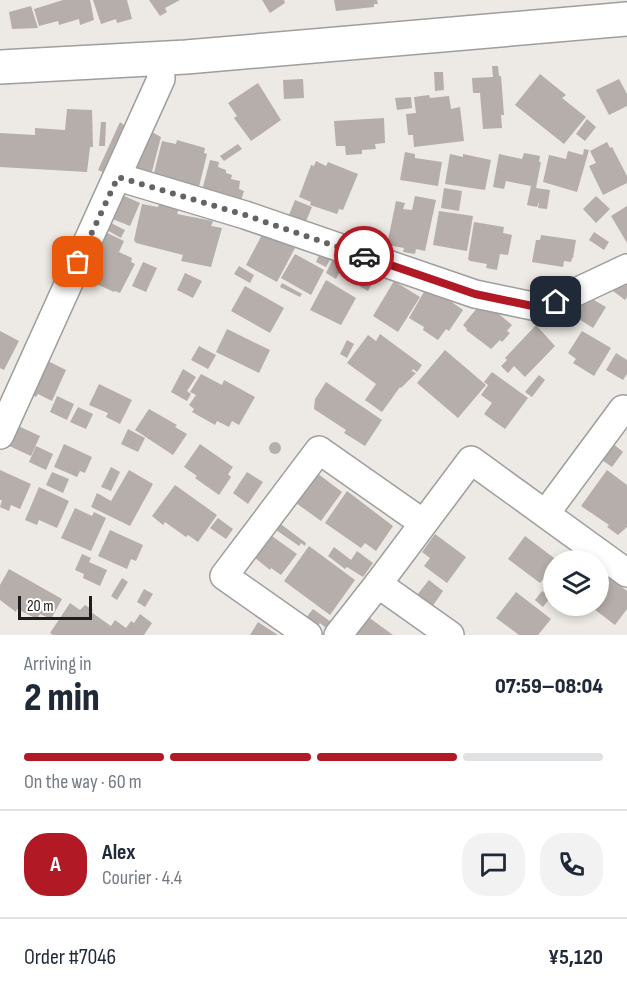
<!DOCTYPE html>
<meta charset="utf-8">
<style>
body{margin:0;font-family:"Sofia Sans Condensed",sans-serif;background:#f2f2f3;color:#1f2937;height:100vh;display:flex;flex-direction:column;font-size:22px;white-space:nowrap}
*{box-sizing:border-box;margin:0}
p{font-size:20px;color:#747a83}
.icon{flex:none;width:33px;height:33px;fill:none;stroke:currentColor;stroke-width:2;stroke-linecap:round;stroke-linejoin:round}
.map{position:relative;height:635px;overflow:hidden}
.side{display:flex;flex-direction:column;background:#fff;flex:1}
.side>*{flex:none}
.buttons{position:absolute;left:543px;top:550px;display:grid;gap:12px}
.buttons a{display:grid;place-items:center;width:66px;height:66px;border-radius:50%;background:#fff;box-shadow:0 3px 9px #0003;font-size:30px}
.scale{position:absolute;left:18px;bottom:15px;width:74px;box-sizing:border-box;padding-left:6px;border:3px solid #1d1d1d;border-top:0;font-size:16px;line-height:21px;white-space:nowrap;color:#1d1d1d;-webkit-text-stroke:4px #fff;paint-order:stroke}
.pin{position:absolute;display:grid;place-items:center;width:51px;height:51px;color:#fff;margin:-26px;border-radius:12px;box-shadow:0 3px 9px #0006}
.courier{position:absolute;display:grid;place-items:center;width:60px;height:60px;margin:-30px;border:4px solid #b11925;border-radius:50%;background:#fff;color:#222;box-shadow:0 2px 8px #0007}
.head em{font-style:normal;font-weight:800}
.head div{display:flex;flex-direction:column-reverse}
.head{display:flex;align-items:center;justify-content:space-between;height:102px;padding:0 24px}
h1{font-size:39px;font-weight:800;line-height:45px}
.bar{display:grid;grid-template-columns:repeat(4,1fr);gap:9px 6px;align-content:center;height:72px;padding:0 24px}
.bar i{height:8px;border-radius:4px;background:#e0e1e3}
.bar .selected{background:#b11925}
.bar p{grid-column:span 4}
.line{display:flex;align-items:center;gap:15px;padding:0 24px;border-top:2px solid #e0e1e3}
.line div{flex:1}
.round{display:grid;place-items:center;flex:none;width:63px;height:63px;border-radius:24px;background:#f2f2f3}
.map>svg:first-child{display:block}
.building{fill:#b6aeaa}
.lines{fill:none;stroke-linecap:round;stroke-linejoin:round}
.minor-casing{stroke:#9e9e9e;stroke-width:30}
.tertiary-casing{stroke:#9e9e9e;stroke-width:36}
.minor{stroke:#fff;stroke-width:27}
.tertiary{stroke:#fff;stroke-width:33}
.done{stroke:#666463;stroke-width:6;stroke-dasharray:0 10.8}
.route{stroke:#b11925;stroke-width:8}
</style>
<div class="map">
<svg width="627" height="635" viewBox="0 0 627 635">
<rect width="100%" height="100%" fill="#ede9e4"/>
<g class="building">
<polygon points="63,0 90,0 94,20 80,25 79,19 59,25 58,21 39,26 34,9"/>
<polygon points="93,0 127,0 132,19 117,23 116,19 101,24"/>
<polygon points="149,0 180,0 165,8 167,12 160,16"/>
<polygon points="262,0 284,0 285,3 270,13"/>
<polygon points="334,0 377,0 378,4 374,4 374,7 336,11"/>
<polygon points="31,6 38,28 12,29 9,12"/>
<polygon points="492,66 498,66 499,76 501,76 504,115 501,115 502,128 483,129 480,93 473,93 472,78 493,77"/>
<polygon points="434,72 443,72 444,90 435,91"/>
<polygon points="540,74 566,95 562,98 586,117 564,144 515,105"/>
<polygon points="303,79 304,98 284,99 283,80"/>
<polygon points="619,79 627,94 627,106 609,115 596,90"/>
<polygon points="258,83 281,120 251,141 234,118 237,116 228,103"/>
<polygon points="429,95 430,98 449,96 451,109 460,107 464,141 414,147 413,135 408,135 406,114 416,113 414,97"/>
<polygon points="411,97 412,108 397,110 395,98"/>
<polygon points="67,109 92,110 93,147 90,147 87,172 0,167 0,133 35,135 35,128 65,130"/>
<polygon points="384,118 385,143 375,144 376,149 362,150 362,154 346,155 345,146 336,146 334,121"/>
<polygon points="587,119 596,127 585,141 576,134"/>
<polygon points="101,122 106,122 105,146 99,146"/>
<polygon points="120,122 124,125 103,172 98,170"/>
<polygon points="141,126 161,137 149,183 126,176"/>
<polygon points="177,140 205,148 204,153 207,154 198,191 153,177 162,141 176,144"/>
<polygon points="607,142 610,148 612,147 627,176 627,183 603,195 589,166 596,163 590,151"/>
<polygon points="238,144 242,149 224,161 220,156"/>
<polygon points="584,149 589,150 577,192 543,182 549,155 566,159 568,151 583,155"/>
<polygon points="405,152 415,154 415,158 442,162 438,186 400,180"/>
<polygon points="524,153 540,156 539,162 541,162 536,188 550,190 547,209 538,208 539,201 537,207 527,205 531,186 506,181 504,189 493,187 499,154 522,159"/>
<polygon points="450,154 463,157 463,154 491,160 485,190 445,184"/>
<polygon points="210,160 219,162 218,167 226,170 226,173 232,175 231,179 240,181 239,189 244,191 239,207 201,194"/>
<polygon points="316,161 326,166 328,162 358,174 343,210 339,209 337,214 310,205 311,202 299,197 311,165 314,166"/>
<polygon points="444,188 462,191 459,211 441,208"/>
<polygon points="120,194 140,203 130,226 110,218"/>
<polygon points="415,196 436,200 425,251 416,249 415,254 403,252 404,248 387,245 396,201 405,203 403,209 412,210"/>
<polygon points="596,196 610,209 596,223 583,209"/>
<polygon points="295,200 312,207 304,226 287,220"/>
<polygon points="159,203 179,208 177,214 213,221 211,226 222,228 211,267 181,261 183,255 136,243 134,240 142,204 158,207"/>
<polygon points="627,206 627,243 611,216"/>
<polygon points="439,211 473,216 467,251 433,245"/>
<polygon points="109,222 125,230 121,238 105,229"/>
<polygon points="474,222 504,227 503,233 512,235 508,255 500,254 497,270 486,268 487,264 470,261 468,259"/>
<polygon points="99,229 124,241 119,252 132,258 131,262 135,264 120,293 115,291 114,292 77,275"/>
<polygon points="264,231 295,248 277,282 246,265"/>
<polygon points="594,232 609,242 604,250 589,240"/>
<polygon points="541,235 576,240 573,258 572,258 571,262 564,261 563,267 532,262 536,240 540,240"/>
<polygon points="322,249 333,254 326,267 316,262"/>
<polygon points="295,254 324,270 311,295 281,278"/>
<polygon points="335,255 346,260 336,279 326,273"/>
<polygon points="143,262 157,268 146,292 132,286"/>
<polygon points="239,266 254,275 250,283 234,274"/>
<polygon points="368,270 377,275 368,291 359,286"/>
<polygon points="185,273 202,281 193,298 177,290"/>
<polygon points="623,276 627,279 627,297 625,300 613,291"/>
<polygon points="326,280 356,298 341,325 310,310"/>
<polygon points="394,281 420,297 398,332 373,316"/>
<polygon points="282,283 302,294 300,297 280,287"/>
<polygon points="245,286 284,308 270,333 231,311"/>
<polygon points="425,290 440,298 442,295 463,310 449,331 446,329 438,340 423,330 424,327 409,318"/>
<polygon points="587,296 606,307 593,328 574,316"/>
<polygon points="483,301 512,325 507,331 510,333 502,342 500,340 491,349 466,330 467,329 463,325"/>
<polygon points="536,325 555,346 525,377 514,366 508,373 501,366 507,360 505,358"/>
<polygon points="227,329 270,350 259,373 216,352"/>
<polygon points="0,331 19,341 4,370 0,368"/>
<polygon points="582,331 611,348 594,376 573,363 576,359 568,353"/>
<polygon points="380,334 422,365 417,372 413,369 412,371 416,373 401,388 400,387 382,412 365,400 376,384 347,363 368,335 376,341"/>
<polygon points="347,340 354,344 347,358 340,354"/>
<polygon points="199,346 216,355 208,369 191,360"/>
<polygon points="445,350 486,385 458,418 417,383"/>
<polygon points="616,353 627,360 627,374 623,380 606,370"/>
<polygon points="46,360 66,370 52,401 38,394 36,397 30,394"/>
<polygon points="183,369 196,377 187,391 191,394 187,401 171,392"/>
<polygon points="492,372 528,398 505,429 484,414 492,403 481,395 488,385 484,382"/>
<polygon points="201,374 222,385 224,380 255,397 239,425 232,421 229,427 217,421 215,425 192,412 194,409 189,405 196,395 190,392"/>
<polygon points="539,375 545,380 532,397 525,392"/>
<polygon points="326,382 382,420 365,446 344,433 346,430 314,409 315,399"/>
<polygon points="99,384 132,400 120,424 106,417 108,413 89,405"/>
<polygon points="57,396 74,404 67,420 50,412"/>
<polygon points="78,407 93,414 86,429 70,422"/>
<polygon points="149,409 177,425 175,427 187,434 173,455 135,430"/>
<polygon points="14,424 40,436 31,456 5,444"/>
<polygon points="128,429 145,438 138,452 121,444"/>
<polygon points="611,442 623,452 612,467 599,458"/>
<circle cx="275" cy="448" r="6"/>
<polygon points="64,444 92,457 85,473 80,471 77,477 54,467"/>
<polygon points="200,444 233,467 228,474 231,477 219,495 195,478 197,476 184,467"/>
<polygon points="36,446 53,454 46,470 29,462"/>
<polygon points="111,467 120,472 111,491 101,487"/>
<polygon points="0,470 31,484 20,509 11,505 9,511 0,507 2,500 0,500"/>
<polygon points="129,470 153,484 130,526 91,507 97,493 111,501"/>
<polygon points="313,470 342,492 321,521 289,498"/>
<polygon points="607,470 627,485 627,527 618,535 607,527 609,525 581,506"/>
<polygon points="52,472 69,479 63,493 46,485"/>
<polygon points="247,472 263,482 248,504 233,493"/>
<polygon points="175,485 217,515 198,542 188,535 186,537 165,522 163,525 152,516"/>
<polygon points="39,487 69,501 57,528 39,520 37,525 25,520"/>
<polygon points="347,491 393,526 376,551 365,543 361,548 325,523"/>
<polygon points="75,508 92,516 94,512 106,518 91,551 61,538"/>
<polygon points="218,518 233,529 226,539 210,528"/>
<polygon points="274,519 306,543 305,546 301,543 299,546 269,525"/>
<polygon points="110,530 143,545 136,561 131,559 127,569 98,556"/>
<polygon points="265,531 297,554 281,575 271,568 270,570 249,553"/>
<polygon points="435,534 466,557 447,583 424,566 430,558 422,552"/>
<polygon points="525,536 558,561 554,561 554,565 540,583 508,559"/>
<polygon points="309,546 355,580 330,615 284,581"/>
<polygon points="334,547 351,560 357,551 373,563 363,577 347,567 345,569 328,556"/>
<polygon points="82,554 91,558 89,562 107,570 100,586 83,578 84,574 75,570"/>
<polygon points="9,569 62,599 51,619 40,614 37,619 17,609 16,612 0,600 0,585"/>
<polygon points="607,575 627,591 627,609 615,625 590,606 598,606 598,586"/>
<polygon points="122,578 128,582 117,600 111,596"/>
<polygon points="429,580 443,591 432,607 417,595"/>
<polygon points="144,589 153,594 145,607 137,602"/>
<polygon points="542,591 551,597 543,607 535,600"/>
<polygon points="516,592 551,619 538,635 519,635 496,618"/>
<polygon points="70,603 80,610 85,605 93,610 91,612 111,626 115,620 126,628 131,621 134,623 140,614 152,623 144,635 53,635 50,633"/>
<polygon points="313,609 331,622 326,628 320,623 317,628 305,619"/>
<polygon points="367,616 393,635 353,635"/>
<polygon points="258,622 278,635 250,635"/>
</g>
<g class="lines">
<g class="minor-casing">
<g id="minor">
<polyline points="118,177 245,215 475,294 542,308 627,268"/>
<polyline points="0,435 161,79 160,58"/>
<polyline points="546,513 623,409"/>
<polyline points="308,635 224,576 319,450 423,523"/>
<polyline points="338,635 378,584"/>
<polyline points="450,635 378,584 471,460 627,573"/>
</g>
</g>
<g class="tertiary-casing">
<polyline id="tertiary" points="0,67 186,57 627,19"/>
</g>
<use href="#minor" class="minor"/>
<use href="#tertiary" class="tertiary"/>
</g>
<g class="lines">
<polyline class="done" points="78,262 118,177 245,215 364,256"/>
<polyline class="route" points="364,256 475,294 542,308 556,302"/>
</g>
</svg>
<div class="buttons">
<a><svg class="icon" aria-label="layers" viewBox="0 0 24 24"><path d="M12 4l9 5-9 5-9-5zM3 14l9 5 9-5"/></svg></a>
</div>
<div class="scale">20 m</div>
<div class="pin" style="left:78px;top:262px;background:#ea580c"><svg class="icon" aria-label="bag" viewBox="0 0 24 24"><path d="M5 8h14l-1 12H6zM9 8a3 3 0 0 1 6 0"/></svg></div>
<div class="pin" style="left:556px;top:302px;background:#1f2937"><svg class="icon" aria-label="home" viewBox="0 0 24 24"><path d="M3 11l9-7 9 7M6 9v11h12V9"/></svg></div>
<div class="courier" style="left:364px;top:256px"><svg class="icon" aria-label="car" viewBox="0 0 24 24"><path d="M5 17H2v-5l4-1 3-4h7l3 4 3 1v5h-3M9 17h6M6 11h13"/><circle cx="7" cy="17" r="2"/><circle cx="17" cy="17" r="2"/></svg></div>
</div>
<section class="side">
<div class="head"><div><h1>2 min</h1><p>Arriving in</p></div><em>07:59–08:04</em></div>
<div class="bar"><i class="selected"></i><i class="selected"></i><i class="selected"></i><i></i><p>On the way · 60 m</p></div>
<div class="line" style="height:108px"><b class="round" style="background:#b11925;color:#fff">A</b><div><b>Alex</b><p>Courier · 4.4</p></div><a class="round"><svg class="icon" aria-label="chat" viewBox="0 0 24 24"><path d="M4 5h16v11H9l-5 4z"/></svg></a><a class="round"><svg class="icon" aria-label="phone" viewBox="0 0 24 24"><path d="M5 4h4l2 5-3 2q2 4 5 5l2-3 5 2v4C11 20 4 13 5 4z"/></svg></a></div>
<div class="line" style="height:78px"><div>Order #7046</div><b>¥5,120</b></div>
</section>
